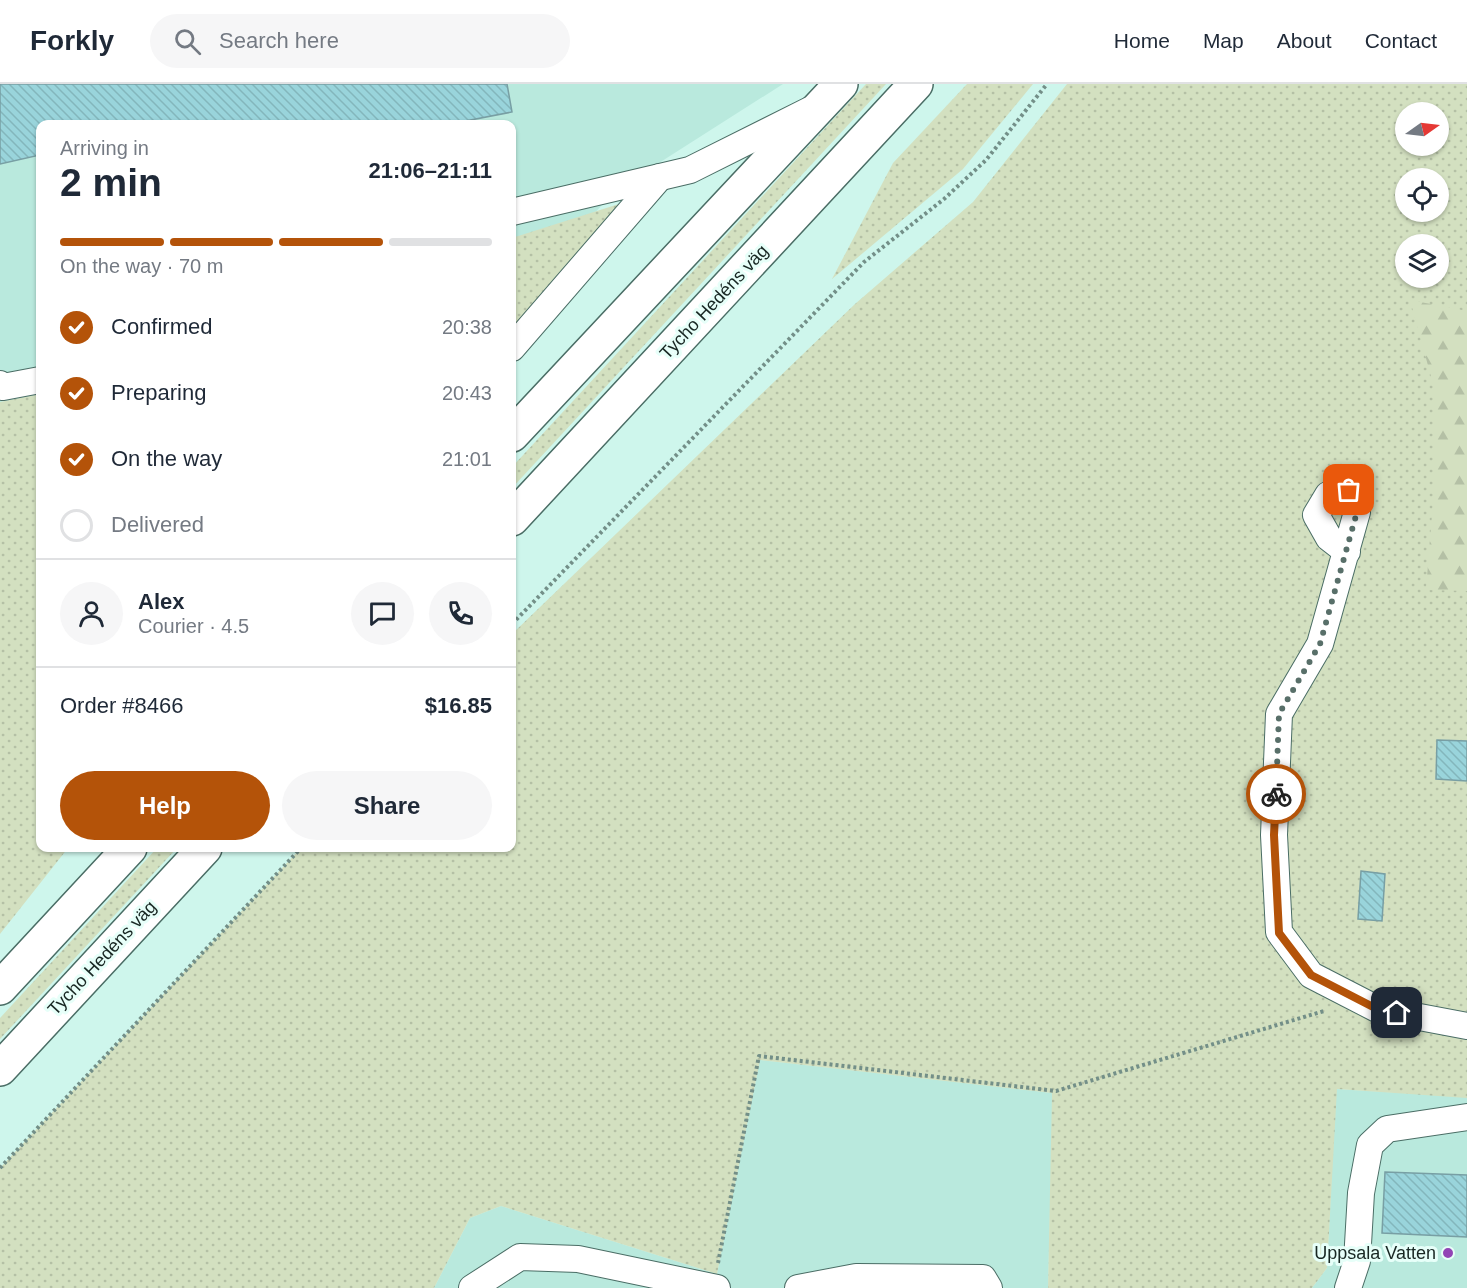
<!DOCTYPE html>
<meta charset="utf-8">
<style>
body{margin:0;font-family:Helvetica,sans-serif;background:#f6f6f7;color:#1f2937;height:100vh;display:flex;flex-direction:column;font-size:22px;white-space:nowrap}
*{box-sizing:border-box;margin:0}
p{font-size:20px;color:#747a83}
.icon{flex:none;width:33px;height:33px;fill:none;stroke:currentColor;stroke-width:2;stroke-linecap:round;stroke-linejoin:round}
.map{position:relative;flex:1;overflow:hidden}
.side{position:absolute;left:36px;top:36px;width:480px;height:732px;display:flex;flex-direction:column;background:#fff;border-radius:12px;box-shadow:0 2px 4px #0004}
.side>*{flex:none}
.needle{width:39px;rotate:76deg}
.buttons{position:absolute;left:1395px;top:18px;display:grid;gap:12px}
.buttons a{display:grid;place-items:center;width:54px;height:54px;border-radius:50%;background:#fff;box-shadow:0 2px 4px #0004;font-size:30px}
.pin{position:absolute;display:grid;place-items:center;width:51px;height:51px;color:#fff;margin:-26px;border-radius:12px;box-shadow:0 3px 9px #0006}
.courier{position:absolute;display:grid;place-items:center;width:60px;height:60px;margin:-30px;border:4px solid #b45309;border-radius:50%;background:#fff;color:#222;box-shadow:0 2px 8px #0007}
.overview em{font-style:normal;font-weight:700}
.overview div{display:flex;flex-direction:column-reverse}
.overview{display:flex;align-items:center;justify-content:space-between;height:102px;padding:0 24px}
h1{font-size:39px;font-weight:700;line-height:45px}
.bar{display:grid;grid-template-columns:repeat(4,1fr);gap:9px 6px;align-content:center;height:72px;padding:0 24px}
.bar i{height:8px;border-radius:4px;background:#e0e1e3}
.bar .active{background:#b45309}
.bar p{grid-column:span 4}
.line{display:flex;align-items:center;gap:15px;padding:0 24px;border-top:2px solid #e0e1e3}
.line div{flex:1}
.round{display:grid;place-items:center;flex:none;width:63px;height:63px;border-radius:32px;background:#f6f6f7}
ol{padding:0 24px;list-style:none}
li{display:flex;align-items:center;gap:18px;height:66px}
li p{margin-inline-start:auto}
li .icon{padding:6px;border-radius:50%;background:#b45309;color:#fff;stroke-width:4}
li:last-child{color:#747a83}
li i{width:33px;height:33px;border:3px solid #e0e1e3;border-radius:50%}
.primary-button{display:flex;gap:12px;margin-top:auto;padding:12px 24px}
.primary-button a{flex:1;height:69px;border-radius:36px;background:#b45309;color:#fff;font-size:24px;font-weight:700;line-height:69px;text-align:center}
.primary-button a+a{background:#f6f6f7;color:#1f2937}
header{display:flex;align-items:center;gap:36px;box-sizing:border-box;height:84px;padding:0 30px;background:#fff;border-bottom:2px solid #e0e1e3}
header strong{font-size:28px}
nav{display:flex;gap:33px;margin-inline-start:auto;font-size:21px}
.search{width:420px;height:54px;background:#f6f6f7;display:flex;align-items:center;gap:15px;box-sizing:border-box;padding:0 21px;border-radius:33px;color:#747a83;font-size:22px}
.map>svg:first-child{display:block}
.built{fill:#b9e9dd}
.grass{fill:url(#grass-dots);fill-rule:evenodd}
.forest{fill:url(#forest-firs)}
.building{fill:url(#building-back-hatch);stroke:#789fa4;stroke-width:1.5}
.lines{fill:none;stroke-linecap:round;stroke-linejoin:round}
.minor-casing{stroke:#4a6d65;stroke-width:28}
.major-casing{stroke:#4a6d65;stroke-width:36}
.path{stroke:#738f88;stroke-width:4;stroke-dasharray:3 3;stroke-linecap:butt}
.minor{stroke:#fff;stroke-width:26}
.major{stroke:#fff;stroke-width:33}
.done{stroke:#586f69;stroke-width:6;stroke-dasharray:0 10.8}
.route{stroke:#b45309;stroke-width:8}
.poi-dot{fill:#9244b5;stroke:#e7fff9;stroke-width:2}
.labels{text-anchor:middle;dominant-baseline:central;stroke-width:6;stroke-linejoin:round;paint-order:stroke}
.street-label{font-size:18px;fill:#182723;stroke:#e7fff9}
.poi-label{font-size:18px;fill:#182723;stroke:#e7fff9;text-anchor:end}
</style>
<header>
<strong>Forkly</strong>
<div class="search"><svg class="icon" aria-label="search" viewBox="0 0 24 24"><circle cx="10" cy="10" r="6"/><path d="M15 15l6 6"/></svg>Search here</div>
<nav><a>Home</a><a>Map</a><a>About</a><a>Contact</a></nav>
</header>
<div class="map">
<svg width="1467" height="1204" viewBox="0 0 1467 1204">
<defs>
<pattern id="grass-dots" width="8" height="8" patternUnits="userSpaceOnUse" patternTransform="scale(1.5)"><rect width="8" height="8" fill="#d3e0c0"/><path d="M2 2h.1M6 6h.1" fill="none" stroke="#b4c0a5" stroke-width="1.8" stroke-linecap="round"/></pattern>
<pattern id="forest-firs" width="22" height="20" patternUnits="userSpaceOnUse" patternTransform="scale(1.5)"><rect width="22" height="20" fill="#d3e0c0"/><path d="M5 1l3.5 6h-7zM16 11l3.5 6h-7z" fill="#b4c0a5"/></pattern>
<pattern id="building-back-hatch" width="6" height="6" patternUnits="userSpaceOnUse" patternTransform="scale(1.5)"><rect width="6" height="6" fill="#99d4db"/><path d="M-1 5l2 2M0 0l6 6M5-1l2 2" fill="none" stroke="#83b6bc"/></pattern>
</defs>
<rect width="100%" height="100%" fill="#cef6ec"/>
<g class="built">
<polygon points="0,0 783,0 615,107 512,218 512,40 40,40 40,310 0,318"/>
<polygon points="760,976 1053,1009 1048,1204 434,1204 470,1134 501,1122 717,1190"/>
<polygon points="1336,1005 1467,1013 1467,1204 1312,1204 1327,1184"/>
</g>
<g class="grass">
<polygon points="866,0 886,0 512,404 512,383"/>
<polygon points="967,0 1033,0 963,85 832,195 893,79"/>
<path d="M1067 0H1467V1014L1337 1005 1327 1184 1312 1204H1048L1052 1009 760 976 717 1190 501 1122 470 1134 434 1204H0V1084L301 764H512V550L855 220 973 118ZM1406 28H1438V62H1406ZM1406 94H1438V128H1406ZM1406 160H1438V194H1406Z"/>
<polygon points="622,119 512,244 512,154"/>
<polygon points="40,310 40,764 68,764 0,850 0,318"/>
<polygon points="157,764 177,764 0,955 0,934"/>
</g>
<polygon class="forest" points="1410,216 1467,227 1467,507 1426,506 1433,418 1435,307"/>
<g class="building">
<polygon points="0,0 507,0 512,28 450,40 40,40 40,71 0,80"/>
<polygon points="1437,656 1467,657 1467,697 1436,695"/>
<polygon points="1361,787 1385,790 1382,837 1358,835"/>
<polygon points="1385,1088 1467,1091 1467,1153 1382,1149"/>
</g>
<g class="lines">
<g class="minor-casing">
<g id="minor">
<polyline points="512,128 690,86 810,26"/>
<polyline points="512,264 660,93"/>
<polyline points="0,300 3,303 40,296"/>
<polyline points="1347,468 1329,454 1316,431 1328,411 1349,406 1357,428 1320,560 1279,630 1274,751 1279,848 1311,891 1377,925 1467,942"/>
<polyline points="472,1204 520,1173 578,1175 717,1204"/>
<polyline points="798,1204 856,1193 983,1194 989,1204"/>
<polyline points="1348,1204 1357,1177 1361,1109 1370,1061 1387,1045 1467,1033"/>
</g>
</g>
<g class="major-casing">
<g id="major">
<polyline points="512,351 841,0"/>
<polyline points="512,435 916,0"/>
<polyline points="0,904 130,764"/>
<polyline points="0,985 205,764"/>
</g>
</g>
<g class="path">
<polyline points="512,540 864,178 944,115 986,76 1047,0"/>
<polyline points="0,1084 301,764"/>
<polyline points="718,1179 759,972 1056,1007 1324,927"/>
</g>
<use href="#minor" class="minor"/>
<use href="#major" class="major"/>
</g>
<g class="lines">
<polyline class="done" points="1276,710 1279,630 1320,560 1357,428 1349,406"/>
<polyline class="route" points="1276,710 1274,751 1279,849 1311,891 1377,925 1397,929"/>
</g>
<circle class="poi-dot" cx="1448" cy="1169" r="6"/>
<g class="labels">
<g class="street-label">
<text transform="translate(714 218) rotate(-47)">Tycho Hedéns väg</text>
<text transform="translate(102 874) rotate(-47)">Tycho Hedéns väg</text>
</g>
<g class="poi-label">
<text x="1436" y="1169">Uppsala Vatten</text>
</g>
</g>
</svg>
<div class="buttons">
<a><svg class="needle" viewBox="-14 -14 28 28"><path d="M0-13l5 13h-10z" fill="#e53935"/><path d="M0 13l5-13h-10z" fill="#747a83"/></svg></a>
<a><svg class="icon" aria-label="locate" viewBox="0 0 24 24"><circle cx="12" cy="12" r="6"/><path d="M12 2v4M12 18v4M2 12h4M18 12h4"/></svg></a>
<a><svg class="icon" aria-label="layers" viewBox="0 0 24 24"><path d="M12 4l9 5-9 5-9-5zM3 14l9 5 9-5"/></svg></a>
</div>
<div class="pin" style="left:1349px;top:406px;background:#ea580c"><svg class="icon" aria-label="bag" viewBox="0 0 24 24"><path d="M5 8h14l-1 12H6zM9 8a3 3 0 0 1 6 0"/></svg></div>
<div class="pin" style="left:1397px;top:929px;background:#1f2937"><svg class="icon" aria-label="home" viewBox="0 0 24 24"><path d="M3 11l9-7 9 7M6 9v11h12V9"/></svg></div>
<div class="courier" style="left:1276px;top:710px"><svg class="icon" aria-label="bike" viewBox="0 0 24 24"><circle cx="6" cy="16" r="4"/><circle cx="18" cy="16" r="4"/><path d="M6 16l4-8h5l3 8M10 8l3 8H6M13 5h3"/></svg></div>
<section class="side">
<div class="overview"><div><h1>2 min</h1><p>Arriving in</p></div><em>21:06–21:11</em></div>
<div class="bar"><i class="active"></i><i class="active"></i><i class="active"></i><i></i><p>On the way · 70 m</p></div>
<ol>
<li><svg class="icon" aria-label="check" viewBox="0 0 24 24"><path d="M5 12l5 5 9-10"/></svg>Confirmed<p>20:38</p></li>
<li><svg class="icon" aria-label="check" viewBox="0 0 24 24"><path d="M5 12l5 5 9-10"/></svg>Preparing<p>20:43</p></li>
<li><svg class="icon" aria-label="check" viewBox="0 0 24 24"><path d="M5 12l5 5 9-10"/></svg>On the way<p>21:01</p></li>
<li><i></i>Delivered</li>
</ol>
<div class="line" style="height:108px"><a class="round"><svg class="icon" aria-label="person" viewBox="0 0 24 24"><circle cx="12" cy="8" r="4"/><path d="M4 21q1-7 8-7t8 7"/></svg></a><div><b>Alex</b><p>Courier · 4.5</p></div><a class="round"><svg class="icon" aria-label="chat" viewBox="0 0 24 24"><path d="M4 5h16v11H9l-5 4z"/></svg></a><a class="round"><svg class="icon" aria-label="phone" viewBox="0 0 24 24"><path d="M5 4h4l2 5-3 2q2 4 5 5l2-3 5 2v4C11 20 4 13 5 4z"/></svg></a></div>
<div class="line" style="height:78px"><div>Order #8466</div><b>$16.85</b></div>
<div class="primary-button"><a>Help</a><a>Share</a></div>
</section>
</div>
